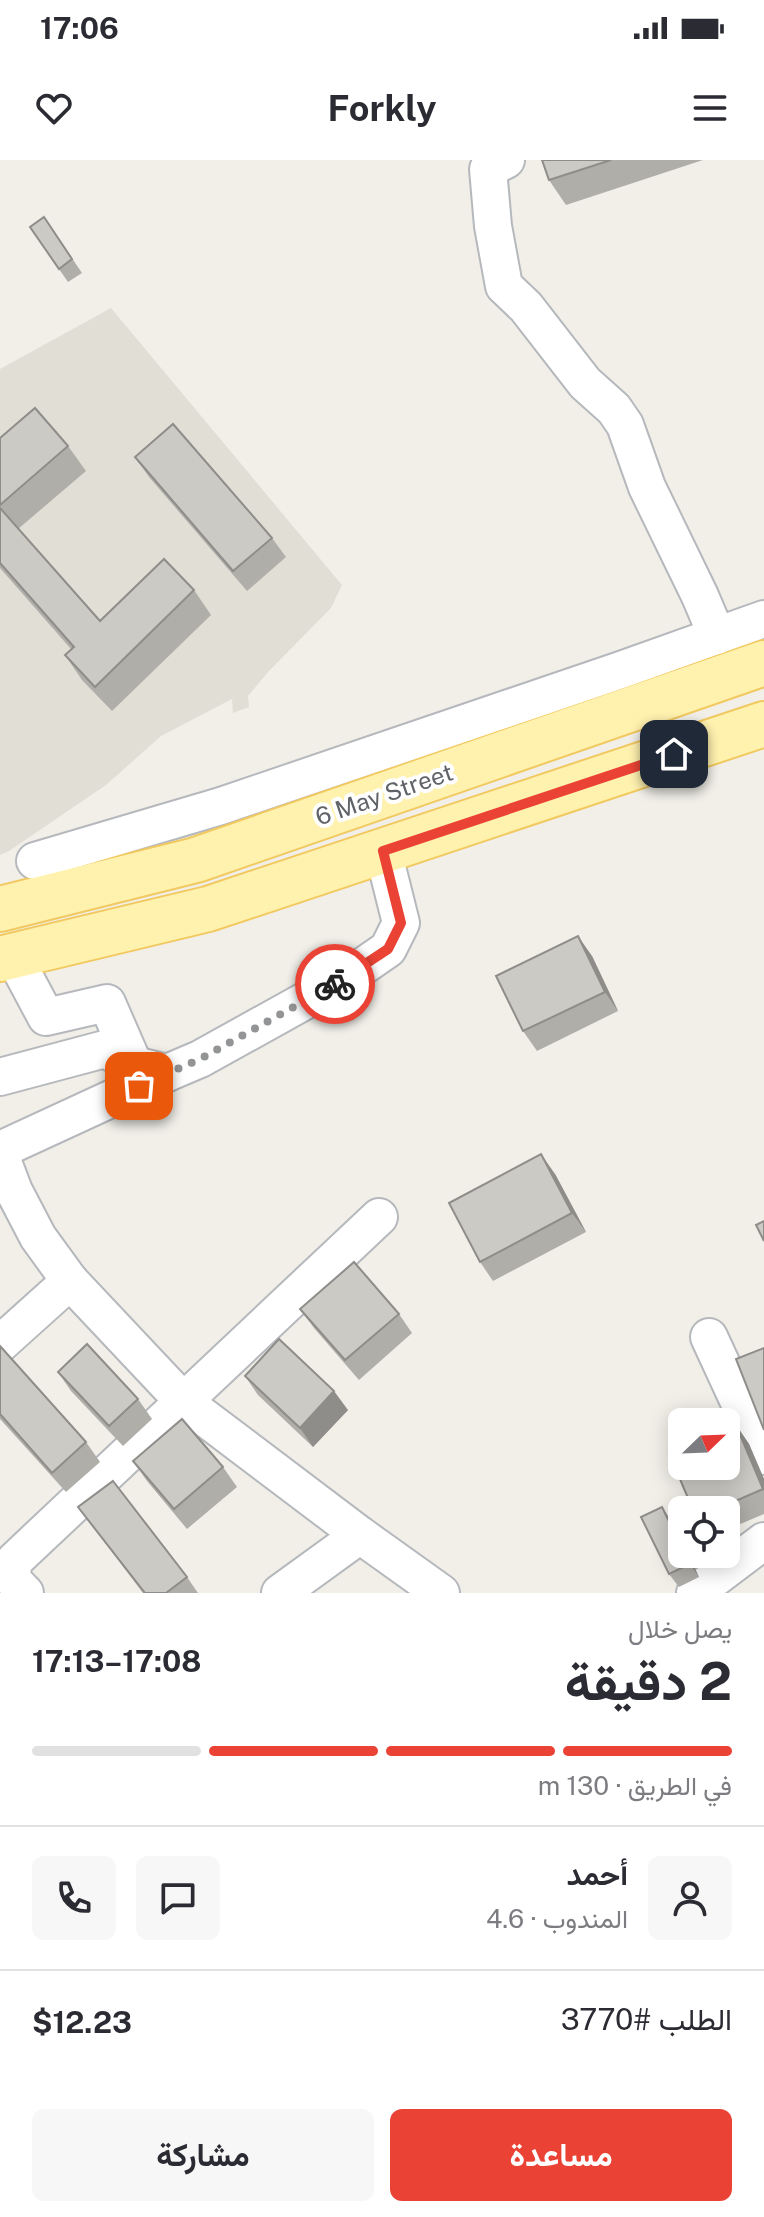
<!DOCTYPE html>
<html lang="ar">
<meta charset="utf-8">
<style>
body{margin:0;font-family:"Public Sans",Vazirmatn,sans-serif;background:#f7f7f7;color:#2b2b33;direction:rtl;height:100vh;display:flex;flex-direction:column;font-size:30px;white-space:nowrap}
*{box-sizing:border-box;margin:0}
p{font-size:26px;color:#7c7c81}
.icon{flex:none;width:44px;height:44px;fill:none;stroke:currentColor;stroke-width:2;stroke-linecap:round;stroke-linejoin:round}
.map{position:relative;height:1433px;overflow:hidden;direction:ltr}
.details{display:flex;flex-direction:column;background:#fff;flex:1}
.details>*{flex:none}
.needle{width:52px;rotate:67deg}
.fabs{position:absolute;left:668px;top:1248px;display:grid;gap:16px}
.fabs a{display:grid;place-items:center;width:72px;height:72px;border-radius:12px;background:#fff;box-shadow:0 4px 20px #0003;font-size:40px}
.pin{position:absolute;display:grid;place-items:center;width:68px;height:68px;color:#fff;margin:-34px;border-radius:16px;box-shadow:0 4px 12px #0006}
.courier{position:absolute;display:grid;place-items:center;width:80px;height:80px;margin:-40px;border:6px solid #ea4335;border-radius:50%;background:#fff;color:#222;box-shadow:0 2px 10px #0007}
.headline em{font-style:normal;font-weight:700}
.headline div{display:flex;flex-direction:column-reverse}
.headline{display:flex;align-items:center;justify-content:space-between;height:136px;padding:0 32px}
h1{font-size:52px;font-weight:700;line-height:60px}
.bar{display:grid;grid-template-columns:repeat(4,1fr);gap:12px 8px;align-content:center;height:96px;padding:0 32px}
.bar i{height:10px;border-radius:6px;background:#e1e1e2}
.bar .active{background:#ea4335}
.bar p{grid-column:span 4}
.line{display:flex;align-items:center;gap:20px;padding:0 32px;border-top:2px solid #e1e1e2}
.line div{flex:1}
.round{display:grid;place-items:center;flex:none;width:84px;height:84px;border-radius:12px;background:#f7f7f7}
.button{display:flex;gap:16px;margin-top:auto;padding:16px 32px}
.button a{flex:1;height:92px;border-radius:12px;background:#ea4335;color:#fff;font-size:32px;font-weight:700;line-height:92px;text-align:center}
.button a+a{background:#f7f7f7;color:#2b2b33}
.status{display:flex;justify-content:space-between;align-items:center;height:56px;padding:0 40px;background:#fff;direction:ltr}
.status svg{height:22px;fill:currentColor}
header{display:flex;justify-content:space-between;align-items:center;height:104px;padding:0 32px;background:#fff;font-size:36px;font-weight:700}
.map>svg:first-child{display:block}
.education{fill:#e1ded6}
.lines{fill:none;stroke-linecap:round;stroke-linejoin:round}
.minor-casing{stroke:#b5b8bc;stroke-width:40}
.major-casing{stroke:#f2c960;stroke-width:48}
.minor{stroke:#fff;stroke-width:36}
.major{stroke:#fff2af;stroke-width:44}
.wall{fill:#afaea9}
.shaded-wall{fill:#8f8d8a}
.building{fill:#cccac5;stroke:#8f8d8a;stroke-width:2}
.done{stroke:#929495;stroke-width:8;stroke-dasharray:0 14.4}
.route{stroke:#ea4335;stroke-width:10}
.labels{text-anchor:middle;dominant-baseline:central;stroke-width:8;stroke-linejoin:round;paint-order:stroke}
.street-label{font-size:24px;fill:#5f6368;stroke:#fff}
</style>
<div class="status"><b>17:06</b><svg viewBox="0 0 49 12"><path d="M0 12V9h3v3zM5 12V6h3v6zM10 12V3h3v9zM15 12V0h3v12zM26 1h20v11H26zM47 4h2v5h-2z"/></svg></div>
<header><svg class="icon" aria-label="menu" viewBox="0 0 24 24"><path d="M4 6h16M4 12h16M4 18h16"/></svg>Forkly<svg class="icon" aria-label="heart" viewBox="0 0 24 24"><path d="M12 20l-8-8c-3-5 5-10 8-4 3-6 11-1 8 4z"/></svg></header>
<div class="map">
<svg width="764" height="1433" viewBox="0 0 764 1433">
<rect width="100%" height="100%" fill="#f1efe8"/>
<polygon class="education" points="111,148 342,425 331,448 269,511 248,536 249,547 233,553 232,539 161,576 106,625 9,691 0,695 0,209"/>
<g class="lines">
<g class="minor-casing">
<g id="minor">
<polyline points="506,0 488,9 493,66 504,126 526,147 585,223 614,249 625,265 647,327 700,436 717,476"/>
<polyline points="35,701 221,646 618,511 764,459"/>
<polyline points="14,797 46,857 107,843 134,905"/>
<polyline points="0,917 105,889 134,905 167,913 200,899 346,818 388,789 401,763 383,691"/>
<polyline points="0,990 167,913"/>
<polyline points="0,994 14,1031 38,1077 70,1121 184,1242 360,1375 441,1433"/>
<polyline points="709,1177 764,1296"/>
<polyline points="0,1184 70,1121"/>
<path d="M25 1433C13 1421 9 1417 15 1400L379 1057"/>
<polyline points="280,1433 360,1375"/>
<polyline points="695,1433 764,1381"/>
</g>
</g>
<g class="major-casing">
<g id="major">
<polyline points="0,749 196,700 764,503"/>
<polyline points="0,799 208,749 764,564"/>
</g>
</g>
<use href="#minor" class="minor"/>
<use href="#major" class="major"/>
</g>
<g class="wall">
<polygon points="542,0 703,0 566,45 549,20"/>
<polygon points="44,57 82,113 68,122 30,67"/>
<polygon points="0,278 68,286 86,311 18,369 100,461 194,430 211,455 112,551 82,520 65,495 71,489 0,408"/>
<polygon points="135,297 272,378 286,397 247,431 149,317"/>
<polygon points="592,796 618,851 537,891 523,871"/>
<polygon points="555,1014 586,1072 493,1121 480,1102"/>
<polygon points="300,1149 399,1154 412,1173 359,1220 314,1168"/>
<polygon points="0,1186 86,1282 100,1302 66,1332 0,1259"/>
<polygon points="58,1212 138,1239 152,1259 123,1286 71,1231"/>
<polygon points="245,1216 348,1250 313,1287 258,1235"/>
<polygon points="736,1265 749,1284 764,1319 764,1354 726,1370 726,1350 693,1350"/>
<polygon points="133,1301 223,1307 237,1327 187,1369 147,1321"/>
<polygon points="78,1347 187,1417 198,1433 143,1433"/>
<polygon points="662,1347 671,1361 699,1417 679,1427 669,1414"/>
</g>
<g class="shaded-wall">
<polygon points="578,776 592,796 618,851 605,832"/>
<polygon points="541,994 555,1014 586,1072 572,1053"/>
<polygon points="334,1231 348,1250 313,1287 300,1268"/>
<polygon points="736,1265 749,1284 764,1319 764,1331"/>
<polygon points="662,1347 671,1361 682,1382 682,1388"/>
<polygon points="685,1394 688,1394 699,1417 690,1404"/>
</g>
<g class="building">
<polygon points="542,0 611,0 549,20"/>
<polygon points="44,57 72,99 59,109 30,67"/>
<polygon points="35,248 68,286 0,345 0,278"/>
<polygon points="173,264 272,378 233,411 135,297"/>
<polygon points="0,348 100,461 164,399 194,430 95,527 65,495 74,487 0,403"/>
<polygon points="578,776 605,832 523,871 496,816"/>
<polygon points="541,994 572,1053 480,1102 449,1043"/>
<polygon points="764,1061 764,1081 756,1065"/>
<polygon points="354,1102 399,1154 345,1200 300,1149"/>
<polygon points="279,1179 334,1231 300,1268 245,1216"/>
<polygon points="87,1184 138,1239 109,1266 58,1212"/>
<polygon points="0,1186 86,1282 52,1313 0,1254"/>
<polygon points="764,1188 764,1270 736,1199"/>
<polygon points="182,1259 223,1307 174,1349 133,1301"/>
<polygon points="736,1265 763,1329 715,1350 693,1350 669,1293 682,1288 682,1306 726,1306 726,1269"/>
<polygon points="113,1321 187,1417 166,1433 145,1433 78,1347"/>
<polygon points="662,1347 682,1388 682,1394 685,1394 690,1404 669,1414 641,1357"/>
</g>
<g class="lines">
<polyline class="done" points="139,926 200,899 335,824"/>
<polyline class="route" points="335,824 388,789 401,763 383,691 674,594"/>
</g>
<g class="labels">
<g class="street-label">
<text transform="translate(384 634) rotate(-19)">6 May Street</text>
</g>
</g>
</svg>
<div class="fabs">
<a><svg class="needle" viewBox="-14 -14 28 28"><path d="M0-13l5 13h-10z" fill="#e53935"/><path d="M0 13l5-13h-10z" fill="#7c7c81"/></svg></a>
<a><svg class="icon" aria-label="locate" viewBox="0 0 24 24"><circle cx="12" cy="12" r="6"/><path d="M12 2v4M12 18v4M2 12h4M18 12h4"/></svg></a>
</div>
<div class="pin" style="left:139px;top:926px;background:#ea580c"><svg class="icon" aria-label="bag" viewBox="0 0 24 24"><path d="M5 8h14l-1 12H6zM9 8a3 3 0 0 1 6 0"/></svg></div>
<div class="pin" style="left:674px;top:594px;background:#1f2937"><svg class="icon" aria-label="home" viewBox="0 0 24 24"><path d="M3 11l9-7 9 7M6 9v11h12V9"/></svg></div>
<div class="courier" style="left:335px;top:824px"><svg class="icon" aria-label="bike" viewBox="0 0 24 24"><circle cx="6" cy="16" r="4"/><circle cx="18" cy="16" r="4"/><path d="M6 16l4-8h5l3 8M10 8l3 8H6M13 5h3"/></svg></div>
</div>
<section class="details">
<div class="headline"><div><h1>2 دقيقة</h1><p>يصل خلال</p></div><em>17:08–17:13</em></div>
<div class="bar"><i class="active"></i><i class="active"></i><i class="active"></i><i></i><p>في الطريق · 130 m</p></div>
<div class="line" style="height:144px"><a class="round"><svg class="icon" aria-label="person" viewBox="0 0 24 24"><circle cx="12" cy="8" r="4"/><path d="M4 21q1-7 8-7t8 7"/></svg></a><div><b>أحمد</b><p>المندوب · 4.6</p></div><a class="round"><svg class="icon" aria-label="chat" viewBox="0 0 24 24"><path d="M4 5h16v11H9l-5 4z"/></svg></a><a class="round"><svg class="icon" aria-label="phone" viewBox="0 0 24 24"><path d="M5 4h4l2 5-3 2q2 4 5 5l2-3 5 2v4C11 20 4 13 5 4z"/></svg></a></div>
<div class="line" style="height:104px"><div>الطلب #3770</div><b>$12.23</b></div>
<div class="button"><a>مساعدة</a><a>مشاركة</a></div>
</section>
